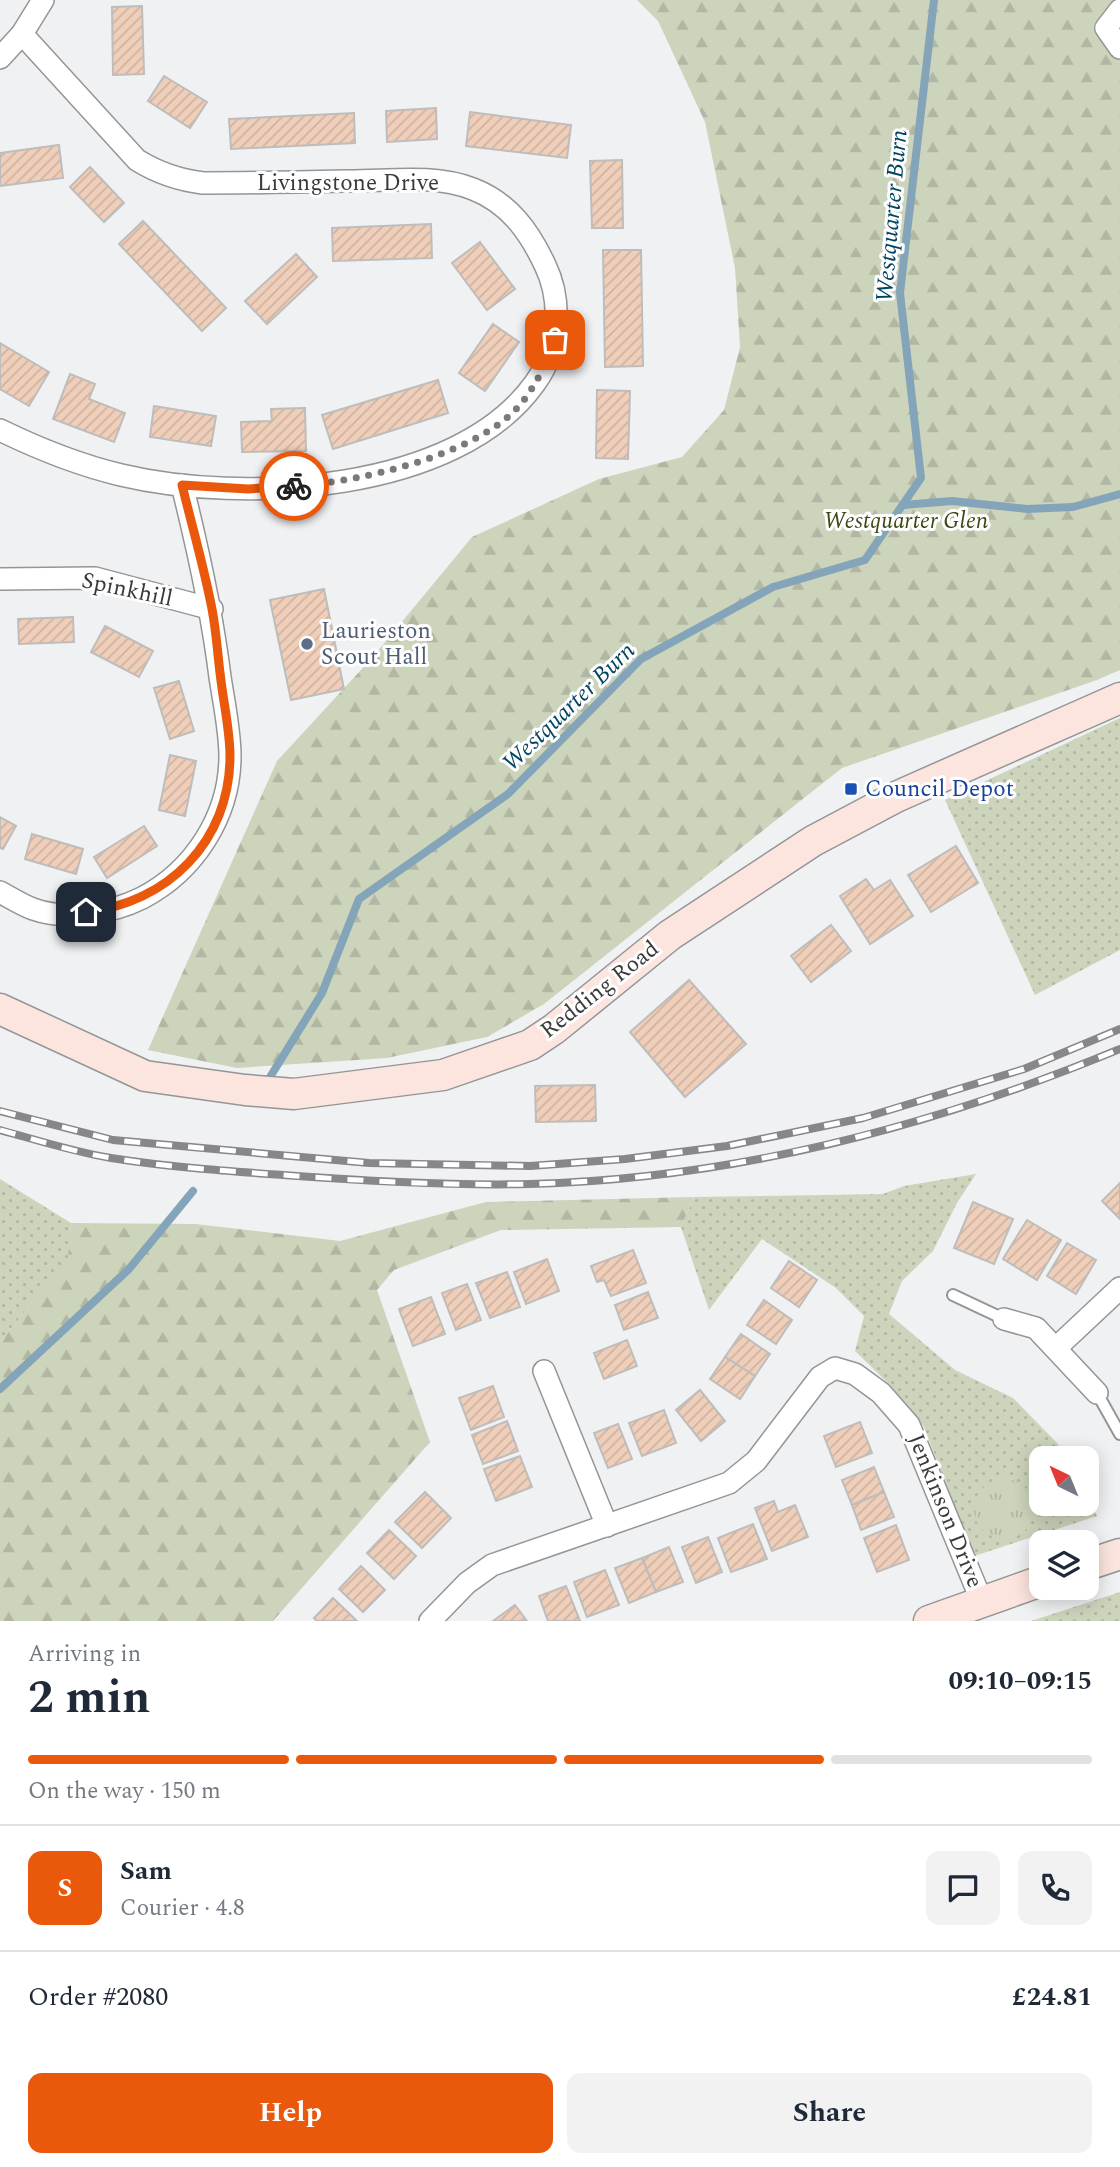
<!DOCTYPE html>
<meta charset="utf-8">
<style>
body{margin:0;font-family:Spectral,serif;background:#f2f2f3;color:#1f2937;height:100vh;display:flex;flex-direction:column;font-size:26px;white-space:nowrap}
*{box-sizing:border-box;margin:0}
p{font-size:23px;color:#747a83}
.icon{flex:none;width:38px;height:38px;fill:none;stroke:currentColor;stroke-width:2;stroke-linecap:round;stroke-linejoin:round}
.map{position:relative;height:1621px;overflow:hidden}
.details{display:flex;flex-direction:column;background:#fff;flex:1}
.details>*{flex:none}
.needle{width:46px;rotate:317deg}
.buttons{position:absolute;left:1029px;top:1446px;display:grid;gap:14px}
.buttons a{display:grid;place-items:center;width:70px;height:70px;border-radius:14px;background:#fff;box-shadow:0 4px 18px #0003;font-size:35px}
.pin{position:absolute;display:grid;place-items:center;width:60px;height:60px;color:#fff;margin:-30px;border-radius:14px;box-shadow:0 4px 10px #0006}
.courier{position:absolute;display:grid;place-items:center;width:70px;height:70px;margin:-35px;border:5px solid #ea580c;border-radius:50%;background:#fff;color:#222;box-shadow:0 2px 9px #0007}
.summary em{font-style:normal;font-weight:700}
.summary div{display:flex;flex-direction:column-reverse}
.summary{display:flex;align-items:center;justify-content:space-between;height:119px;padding:0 28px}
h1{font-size:46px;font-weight:700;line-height:52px}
.bar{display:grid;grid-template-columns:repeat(4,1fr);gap:10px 7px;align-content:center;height:84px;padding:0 28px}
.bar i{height:9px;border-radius:5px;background:#e0e1e3}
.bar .selected{background:#ea580c}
.bar p{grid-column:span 4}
.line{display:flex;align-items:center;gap:18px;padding:0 28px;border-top:2px solid #e0e1e3}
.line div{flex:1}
.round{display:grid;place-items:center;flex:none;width:74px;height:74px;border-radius:14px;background:#f2f2f3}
.button{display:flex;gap:14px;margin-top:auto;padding:14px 28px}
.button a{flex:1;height:80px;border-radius:14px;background:#ea580c;color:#fff;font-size:28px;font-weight:700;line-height:80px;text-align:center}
.button a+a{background:#f2f2f3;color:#1f2937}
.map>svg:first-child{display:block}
.grass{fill:url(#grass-dots)}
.forest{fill:url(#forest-firs)}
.park{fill:url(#park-tufts)}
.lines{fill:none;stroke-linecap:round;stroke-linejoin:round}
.stream{stroke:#84a5b9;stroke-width:8}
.building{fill:url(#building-hatch);stroke:#bebdbb;stroke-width:2}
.lane-casing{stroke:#949596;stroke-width:14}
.street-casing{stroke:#949596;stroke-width:24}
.secondary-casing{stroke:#949596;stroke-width:33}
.lane{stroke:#fff;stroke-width:10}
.street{stroke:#fff;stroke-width:21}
.secondary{stroke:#fce5de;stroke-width:30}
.rail-casing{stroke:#878789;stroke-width:8}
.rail{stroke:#fefeff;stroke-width:5;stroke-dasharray:16;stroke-linecap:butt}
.done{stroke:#7a7a7b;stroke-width:7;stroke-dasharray:0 12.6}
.route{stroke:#ea580c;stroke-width:9}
.service-dot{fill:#5c6f8a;stroke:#fefeff;stroke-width:2.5}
.transit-dot{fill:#1a4fb4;stroke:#fefeff;stroke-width:2.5}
.labels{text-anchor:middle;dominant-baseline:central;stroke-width:6;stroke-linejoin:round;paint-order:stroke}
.street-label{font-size:23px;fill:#3a3a3b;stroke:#fefeff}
.park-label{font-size:23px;font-style:italic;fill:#3d4813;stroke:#fefeff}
.service-label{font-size:23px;fill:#4e5e75;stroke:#fefeff;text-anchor:start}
.transit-label{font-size:23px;fill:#164399;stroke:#fefeff;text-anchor:start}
.water-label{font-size:24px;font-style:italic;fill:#024561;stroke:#fefeff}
</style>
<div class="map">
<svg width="1120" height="1621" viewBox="0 0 1120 1621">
<defs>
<pattern id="grass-dots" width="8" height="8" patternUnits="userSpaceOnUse" patternTransform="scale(1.75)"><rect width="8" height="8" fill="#cdd4bc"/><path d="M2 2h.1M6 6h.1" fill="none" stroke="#b1b7a2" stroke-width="1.8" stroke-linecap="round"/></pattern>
<pattern id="forest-firs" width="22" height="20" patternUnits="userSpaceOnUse" patternTransform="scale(1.75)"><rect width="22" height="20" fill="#cdd4bc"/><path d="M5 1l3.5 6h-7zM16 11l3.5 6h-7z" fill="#b1b7a2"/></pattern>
<pattern id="park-tufts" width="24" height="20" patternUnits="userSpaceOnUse" patternTransform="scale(1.75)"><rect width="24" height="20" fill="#cdd4bc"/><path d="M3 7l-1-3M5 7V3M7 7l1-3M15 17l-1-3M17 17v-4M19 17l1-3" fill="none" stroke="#b1b7a2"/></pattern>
<pattern id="building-hatch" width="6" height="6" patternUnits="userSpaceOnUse" patternTransform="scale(1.75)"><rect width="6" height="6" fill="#f0cfba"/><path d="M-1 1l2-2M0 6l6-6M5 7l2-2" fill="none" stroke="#cfb2a1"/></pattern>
</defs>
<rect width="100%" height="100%" fill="#f0f1f3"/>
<g class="grass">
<polygon points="1120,718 1120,950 1035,995 945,800"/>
<polygon points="976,1174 957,1203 933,1251 902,1281 889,1314 955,1370 1013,1398 1058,1444 1066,1458 1041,1458 1041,1503 1087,1503 1087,1497 1097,1516 974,1556 924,1427 891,1386 855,1351 864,1316 836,1288 762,1239 709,1310 681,1227 694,1197 883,1194 904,1186"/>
<polygon points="0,1179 71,1223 69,1258 0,1342"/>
<polygon points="1120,1592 1120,1621 1031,1621"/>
</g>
<g class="forest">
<polygon points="637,0 1118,0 1099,26 1120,58 1120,670 1097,680 842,768 544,1004 487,1037 387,1058 237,1068 148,1050 277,761 372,658 472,537 599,479 682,457 724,410 740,347 735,268 705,122 658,21"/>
<polygon points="694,1197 681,1227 501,1230 394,1270 377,1290 430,1442 273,1621 0,1621 0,1342 68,1258 71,1223 196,1224 340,1241 486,1202"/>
</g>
<circle class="park" cx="1004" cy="1509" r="30"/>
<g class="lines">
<g class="stream">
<polyline points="903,505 952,501 1027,509 1073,507 1120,494"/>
<polyline points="267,1082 322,993 359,899 508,794 641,659 773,587 865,560 921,478 900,293 934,0"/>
<polyline points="0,1389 129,1269 193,1191"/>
</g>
</g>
<g class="building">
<polygon points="142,6 144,74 113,75 112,7"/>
<polygon points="164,76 207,102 190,128 148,101"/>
<polygon points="436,108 437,139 387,142 386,111"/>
<polygon points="470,112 571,125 567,158 466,146"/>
<polygon points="354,113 355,143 231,149 229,119"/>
<polygon points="59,145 63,178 0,186 0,153"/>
<polygon points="622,160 623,228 592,228 590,161"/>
<polygon points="90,167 124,203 104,222 70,187"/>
<polygon points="143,221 226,308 202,331 119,244"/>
<polygon points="431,224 432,258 333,261 332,228"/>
<polygon points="480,242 515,289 487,310 452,263"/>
<polygon points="603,250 641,250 643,366 605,367"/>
<polygon points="296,254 317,277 267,324 245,301"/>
<polygon points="493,324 519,342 485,391 459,373"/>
<polygon points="0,343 49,372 29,406 0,389"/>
<polygon points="70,374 95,384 89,399 125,413 114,442 53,419"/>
<polygon points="438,380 448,413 333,449 322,415"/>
<polygon points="597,390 630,391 628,459 596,458"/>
<polygon points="154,406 216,416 211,446 150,437"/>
<polygon points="305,408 306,451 242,452 241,422 272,421 271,409"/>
<polygon points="324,589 344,689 291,700 270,600"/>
<polygon points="73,617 74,642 19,644 18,619"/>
<polygon points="105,626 153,651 139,677 91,652"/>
<polygon points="179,681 194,731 170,739 154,688"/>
<polygon points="170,755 196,761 185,816 159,810"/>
<polygon points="0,817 16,826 3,849 0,848"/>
<polygon points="144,826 157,846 107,878 94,857"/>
<polygon points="32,834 83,849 76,874 25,859"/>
<polygon points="956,846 978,883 931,912 908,875"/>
<polygon points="866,879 874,890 890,880 913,916 870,944 840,896"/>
<polygon points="831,925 851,951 811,982 791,956"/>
<polygon points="689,980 746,1044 685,1097 630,1032"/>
<polygon points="595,1085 596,1121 536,1122 535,1086"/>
<polygon points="1120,1183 1120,1219 1102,1201"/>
<polygon points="973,1202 1013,1219 994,1264 954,1248"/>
<polygon points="1027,1220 1061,1240 1037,1280 1003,1259"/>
<polygon points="1067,1243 1096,1260 1076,1294 1047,1276"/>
<polygon points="633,1250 646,1283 611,1296 604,1280 597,1282 591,1266"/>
<polygon points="547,1259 559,1291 526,1304 514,1272"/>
<polygon points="789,1261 817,1280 799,1307 771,1288"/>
<polygon points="507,1272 520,1307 490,1318 476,1283"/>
<polygon points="467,1284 481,1320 456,1330 442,1293"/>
<polygon points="648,1292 658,1318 624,1330 615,1305"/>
<polygon points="431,1297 445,1334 413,1346 399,1309"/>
<polygon points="764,1300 792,1320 776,1344 747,1325"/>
<polygon points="741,1334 770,1354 755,1376 725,1357"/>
<polygon points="627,1340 637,1366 604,1379 594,1353"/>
<polygon points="725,1357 755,1376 740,1399 710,1379"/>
<polygon points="493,1386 504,1417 471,1430 459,1398"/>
<polygon points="700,1390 725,1421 701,1441 676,1410"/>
<polygon points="664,1410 676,1443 642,1456 629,1423"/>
<polygon points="507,1421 518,1451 483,1464 472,1435"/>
<polygon points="860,1422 872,1453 836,1467 824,1436"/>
<polygon points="618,1424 632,1459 608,1468 594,1433"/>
<polygon points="520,1456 532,1487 496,1501 484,1469"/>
<polygon points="874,1467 884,1492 852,1505 842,1480"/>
<polygon points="425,1492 451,1518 422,1548 395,1522"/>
<polygon points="884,1492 894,1517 861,1530 852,1505"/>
<polygon points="774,1501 778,1512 795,1505 808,1537 772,1551 755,1508"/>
<polygon points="753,1524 767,1559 731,1572 718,1538"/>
<polygon points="896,1525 909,1560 877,1572 864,1538"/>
<polygon points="389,1530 416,1556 394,1579 367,1553"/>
<polygon points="708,1537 722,1572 696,1583 682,1547"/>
<polygon points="669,1547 683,1582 656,1592 642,1558"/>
<polygon points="642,1558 656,1592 629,1603 615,1568"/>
<polygon points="361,1566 385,1590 363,1612 339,1589"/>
<polygon points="605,1570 619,1605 587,1617 574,1582"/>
<polygon points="566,1586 580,1621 548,1621 539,1596"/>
<polygon points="333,1598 357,1621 317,1621 314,1618"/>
<polygon points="515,1605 527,1621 493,1621"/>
</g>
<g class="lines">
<g class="lane-casing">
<g id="lane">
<polyline points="953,1295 1004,1319"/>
<polyline points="1097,1393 1120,1434"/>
</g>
</g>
<g class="street-casing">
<g id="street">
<polyline points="1120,10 1106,28 1120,48"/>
<polyline points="0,58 22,34 43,0"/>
<path d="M0 430C39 449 79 465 121 475 242 504 457 493 535 383 559 350 563 302 545 265 529 231 509 203 473 189 434 174 390 181 349 181 300 182 252 183 203 183 178 180 158 173 137 160L22 34"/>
<polyline points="0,579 95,578 212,609"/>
<path d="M0 892C11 898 22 905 33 909 66 921 112 913 142 898 194 871 230 816 230 756 230 731 224 703 220 677 212 612 198 549 182 485"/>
<polyline points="1004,1319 1036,1328 1097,1393"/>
<polyline points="1056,1348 1120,1288"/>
<polyline points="544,1371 607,1526"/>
<polyline points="430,1621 467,1583 492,1565 729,1483 756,1461 820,1377 835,1368 855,1374 881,1393 909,1425 982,1602"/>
</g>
</g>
<g class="secondary-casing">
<g id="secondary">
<polyline points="0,1009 145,1076 245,1090 294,1094 443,1075 530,1045 554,1029 670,935 813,841 896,797 1120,698"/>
<polyline points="1087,1565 1120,1554"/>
<polyline points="929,1621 1041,1581"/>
</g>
</g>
<use href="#lane" class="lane"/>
<use href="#street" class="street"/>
<use href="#secondary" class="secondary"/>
<g class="rail-casing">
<g id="rail">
<polyline points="0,1111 113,1140 369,1163 530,1166 625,1159 727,1146 863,1118 1024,1069 1120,1029"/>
<path d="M0 1130C37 1140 74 1152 111 1158 168 1167 226 1171 283 1175 365 1181 448 1186 530 1184 732 1179 934 1126 1120 1049"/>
</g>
</g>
<use href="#rail" class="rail"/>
</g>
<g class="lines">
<path class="done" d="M294 486C358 482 475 456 519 406 536 386 546 364 555 340"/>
<path class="route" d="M86 912C168 903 230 841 230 756 230 734 225 710 222 688 218 662 217 635 212 609 204 567 192 526 182 485L248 489 294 486"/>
</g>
<circle class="service-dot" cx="307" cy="644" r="7"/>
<rect class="transit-dot" x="844" y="782" width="14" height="14" rx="3.5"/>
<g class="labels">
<g class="street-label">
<text x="348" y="183">Livingstone Drive</text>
<text transform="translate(127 590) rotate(12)">Spinkhill</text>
<text transform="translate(600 990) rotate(-38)">Redding Road</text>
<text transform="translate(945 1511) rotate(68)">Jenkinson Drive</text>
</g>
<g class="park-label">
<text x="906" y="521">Westquarter Glen</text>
</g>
<g class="service-label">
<text x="321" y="631">Laurieston<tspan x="321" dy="26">Scout Hall</tspan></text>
</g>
<g class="transit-label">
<text x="865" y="789">Council Depot</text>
</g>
<g class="water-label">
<text transform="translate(892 216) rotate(-85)">Westquarter Burn</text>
<text transform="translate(569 707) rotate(-44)">Westquarter Burn</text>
</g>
</g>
</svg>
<div class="buttons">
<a><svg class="needle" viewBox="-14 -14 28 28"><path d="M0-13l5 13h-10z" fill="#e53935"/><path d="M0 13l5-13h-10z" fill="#747a83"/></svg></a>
<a><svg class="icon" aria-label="layers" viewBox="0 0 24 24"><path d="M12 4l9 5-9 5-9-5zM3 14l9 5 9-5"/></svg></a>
</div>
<div class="pin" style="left:555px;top:340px;background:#ea580c"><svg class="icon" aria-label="bag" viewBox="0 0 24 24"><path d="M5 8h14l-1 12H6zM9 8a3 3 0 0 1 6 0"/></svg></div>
<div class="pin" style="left:86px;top:912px;background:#1f2937"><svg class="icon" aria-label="home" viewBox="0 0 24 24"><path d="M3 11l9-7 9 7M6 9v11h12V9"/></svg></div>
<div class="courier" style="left:294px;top:486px"><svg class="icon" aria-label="bike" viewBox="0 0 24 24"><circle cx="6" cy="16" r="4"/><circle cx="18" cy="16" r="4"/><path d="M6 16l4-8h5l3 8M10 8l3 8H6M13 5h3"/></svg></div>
</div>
<section class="details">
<div class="summary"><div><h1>2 min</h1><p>Arriving in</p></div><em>09:10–09:15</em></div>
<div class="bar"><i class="selected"></i><i class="selected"></i><i class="selected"></i><i></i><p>On the way · 150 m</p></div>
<div class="line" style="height:126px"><b class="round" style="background:#ea580c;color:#fff">S</b><div><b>Sam</b><p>Courier · 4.8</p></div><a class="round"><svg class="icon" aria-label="chat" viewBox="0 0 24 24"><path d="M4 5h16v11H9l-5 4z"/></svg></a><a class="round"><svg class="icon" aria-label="phone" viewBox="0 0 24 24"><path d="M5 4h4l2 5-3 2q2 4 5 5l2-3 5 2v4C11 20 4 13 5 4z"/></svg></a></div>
<div class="line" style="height:91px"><div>Order #2080</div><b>£24.81</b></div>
<div class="button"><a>Help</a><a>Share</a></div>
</section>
